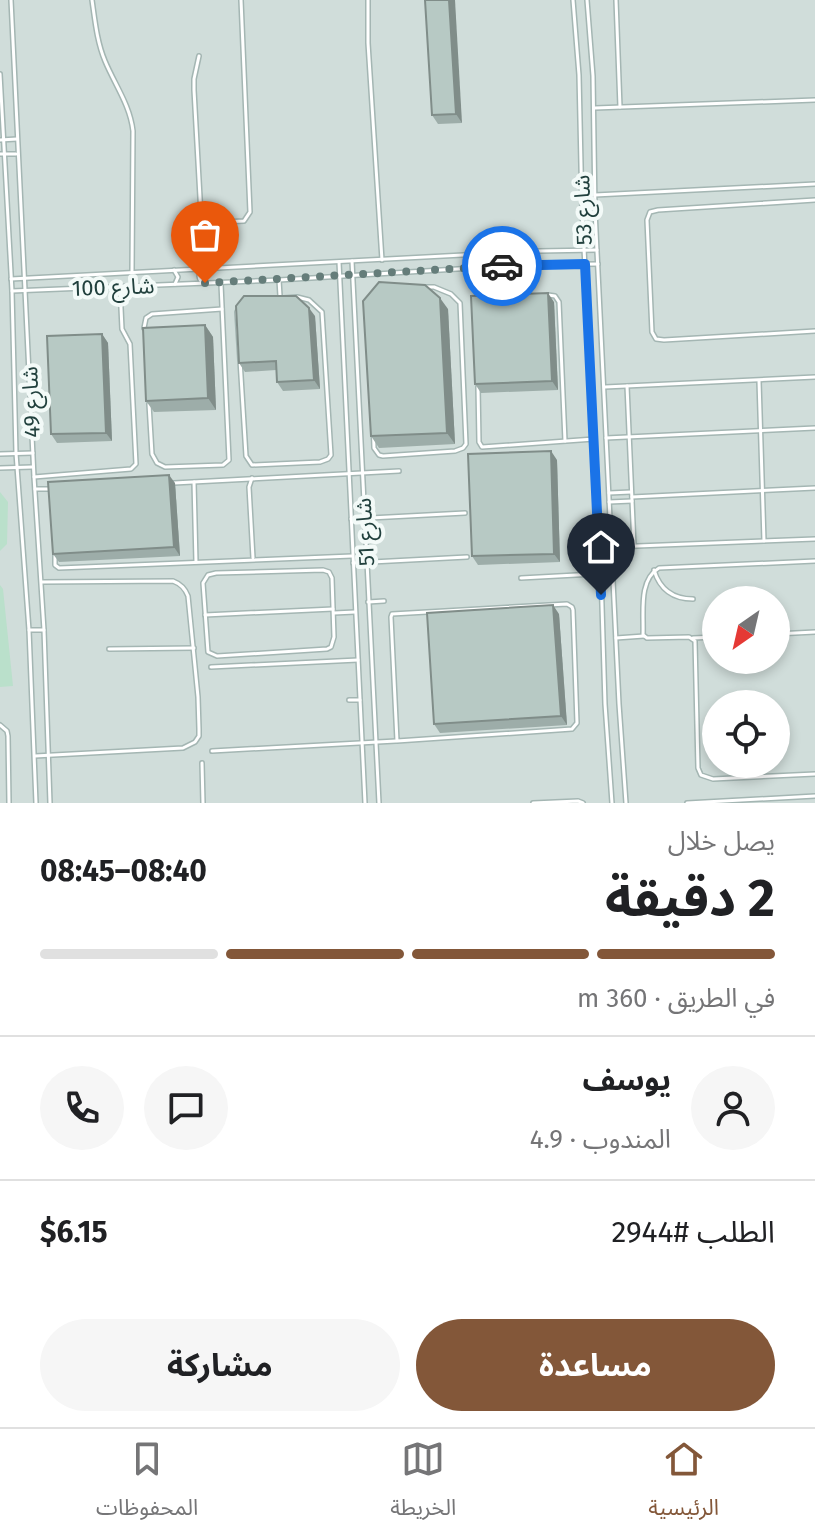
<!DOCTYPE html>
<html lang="ar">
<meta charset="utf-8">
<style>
body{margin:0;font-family:"Fira Sans","Noto Sans Arabic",sans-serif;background:#f6f6f6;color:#202124;direction:rtl;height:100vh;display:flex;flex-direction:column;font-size:30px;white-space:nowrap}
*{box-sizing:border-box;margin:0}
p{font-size:26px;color:#757577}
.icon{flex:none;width:44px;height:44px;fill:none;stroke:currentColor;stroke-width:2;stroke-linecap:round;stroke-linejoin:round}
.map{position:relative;height:803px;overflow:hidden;direction:ltr}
.panel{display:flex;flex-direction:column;background:#fff;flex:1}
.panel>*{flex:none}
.needle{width:52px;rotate:214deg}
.controls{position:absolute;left:702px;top:586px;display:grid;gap:16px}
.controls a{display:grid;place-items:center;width:88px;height:88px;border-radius:50%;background:#fff;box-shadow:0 4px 12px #0003;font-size:40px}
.pin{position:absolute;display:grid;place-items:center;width:68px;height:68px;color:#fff;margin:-82px -34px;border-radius:50% 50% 50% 0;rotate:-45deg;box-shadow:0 0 8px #0007}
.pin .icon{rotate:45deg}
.courier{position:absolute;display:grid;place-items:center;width:80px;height:80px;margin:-40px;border:6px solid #1a73e8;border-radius:50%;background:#fff;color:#222;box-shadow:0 2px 10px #0007}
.overview em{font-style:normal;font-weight:700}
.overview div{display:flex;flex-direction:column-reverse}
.overview{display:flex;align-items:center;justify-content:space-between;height:136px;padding:0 40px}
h1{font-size:52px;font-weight:700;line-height:60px}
.bar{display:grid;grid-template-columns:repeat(4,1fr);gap:12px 8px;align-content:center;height:96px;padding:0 40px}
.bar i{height:10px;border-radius:6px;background:#e0e0e0}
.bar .selected{background:#835739}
.bar p{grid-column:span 4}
.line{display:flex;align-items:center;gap:20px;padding:0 40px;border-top:2px solid #e0e0e0}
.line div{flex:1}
.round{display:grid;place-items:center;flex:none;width:84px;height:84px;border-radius:42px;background:#f6f6f6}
.action{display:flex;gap:16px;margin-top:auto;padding:16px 40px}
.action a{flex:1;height:92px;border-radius:48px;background:#835739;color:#fff;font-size:32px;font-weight:700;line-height:92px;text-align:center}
.action a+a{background:#f6f6f6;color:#202124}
.menu{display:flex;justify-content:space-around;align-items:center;height:112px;border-top:2px solid #e0e0e0;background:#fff;font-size:22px;color:#757577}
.menu a{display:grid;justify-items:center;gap:4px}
.menu .selected{color:#835739}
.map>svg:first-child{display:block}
.built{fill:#d0ddda;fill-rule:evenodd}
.green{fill:#bae0cb}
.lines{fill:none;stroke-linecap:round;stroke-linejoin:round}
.service-casing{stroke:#a4b6b3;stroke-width:6}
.service{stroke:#fff;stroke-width:3}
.wall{fill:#9dada9}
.shaded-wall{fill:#808d89}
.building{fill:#b7c9c4;stroke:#808d89;stroke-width:2}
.done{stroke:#657d7a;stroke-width:8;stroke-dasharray:0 14.4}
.route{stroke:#1a73e8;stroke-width:10}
.labels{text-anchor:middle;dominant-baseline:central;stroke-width:8;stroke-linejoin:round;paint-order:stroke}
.street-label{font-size:22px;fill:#21403d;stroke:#f3faf8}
</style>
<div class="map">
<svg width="815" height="803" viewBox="0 0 815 803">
<rect width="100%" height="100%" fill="#e2eeea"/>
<path class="built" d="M0 0H815V803H0ZM716 600H776V660H716ZM716 704H776V764H716Z"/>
<g class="green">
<polygon points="0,492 8,502 7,544 0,551"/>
<polygon points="0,585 3,589 13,686 0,687"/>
</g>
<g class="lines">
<g class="service-casing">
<g id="service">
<polyline points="11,0 34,477 44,630 50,803"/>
<path d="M92 0C95 21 97 42 105 61 115 85 130 105 133 131L132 272"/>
<polyline points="368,0 368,43 382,260"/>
<polyline points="573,0 579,75 582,210 601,573 605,704 612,803"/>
<polyline points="587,0 593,76 595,210 619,704 626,803"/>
<polyline points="616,0 620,107"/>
<path d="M199 56 194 79V90L204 269C197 273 198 280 204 283"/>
<polyline points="0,74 12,291 16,453 29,630 36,803"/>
<polyline points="595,108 815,100"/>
<polyline points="0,140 17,139"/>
<polyline points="0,154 16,154"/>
<polyline points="595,195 815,184"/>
<polyline points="815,200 658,210 650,212 647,220 652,332 656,339 664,340 815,331"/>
<polyline points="201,223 244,221 250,212 241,0"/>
<polyline points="352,261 379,803"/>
<polyline points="339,262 365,803"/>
<polyline points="524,265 525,296"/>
<polyline points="174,270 178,277 175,284"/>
<polyline points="11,279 539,251 597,250"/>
<polyline points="279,280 280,296"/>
<path d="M434 287 451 294 460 303 466 444 463 448 455 451 383 456 379 455 374 448 369 311C379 281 408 288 434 287Z"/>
<polyline points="12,291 279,280 524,265 598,264"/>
<polyline points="548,295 555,296 559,302 565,441"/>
<polygon points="297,297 309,300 322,312 331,455 328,459 320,462 252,465 246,456 237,312 242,303 246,301"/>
<polyline points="144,328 146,318 152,314 222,309"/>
<polyline points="759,381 764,541"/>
<polyline points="627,386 634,546"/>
<polyline points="478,387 479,442 482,447 594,439"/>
<polyline points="605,387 815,377"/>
<polyline points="149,404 152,454 157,463 165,467 223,465 229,460 221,284"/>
<polyline points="606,438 815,428"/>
<polyline points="0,454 33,453"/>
<polyline points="0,468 32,467"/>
<polyline points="34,477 131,469 136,464 130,344 122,329 120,287"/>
<polyline points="252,478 249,487 253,558"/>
<polyline points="194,482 196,562"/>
<polyline points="174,483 399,471"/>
<polyline points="35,489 51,489"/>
<polyline points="609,493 631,492"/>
<polyline points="632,497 815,488"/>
<polyline points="609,502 632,501"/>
<polyline points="351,519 465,513"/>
<polyline points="612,547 815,539"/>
<polyline points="55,556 55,565 59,568 352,556"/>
<path d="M815 561 659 568C638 580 644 613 643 635L647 638 689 637 695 641 698 768 701 775 713 779 815 774"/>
<polyline points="353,563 467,557"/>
<polygon points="323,570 329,572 332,578 334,637 331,647 327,649 217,656 208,652 203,583 208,575 216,573"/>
<path d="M654 570C660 590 673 599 693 599"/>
<polyline points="521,578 613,573"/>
<polyline points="368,602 384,601"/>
<polygon points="567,604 572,607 573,610 577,723 572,729 397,741 391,617 392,614"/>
<polyline points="334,613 355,612"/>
<polyline points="205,615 333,609"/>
<polyline points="29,630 44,630"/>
<polyline points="776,634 815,632"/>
<polyline points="616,638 644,636"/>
<polyline points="693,638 716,637"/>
<polyline points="109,649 194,648"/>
<polyline points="211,667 358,660"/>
<polyline points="349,700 360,700"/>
<polyline points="0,725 7,731 8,736 9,803"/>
<polyline points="212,751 396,741"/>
<path d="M35 756 183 748 195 742 199 736V729L198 697 188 596C185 588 181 584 173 581L42 582"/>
<polyline points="202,763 203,803"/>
<polyline points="533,803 578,801 583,803"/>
<polyline points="687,803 815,796"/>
</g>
</g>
<use href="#service" class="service"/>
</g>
<g class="wall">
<polygon points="425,0 462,123 438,124 432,115"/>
<polygon points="554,302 558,390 481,393 475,384"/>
<polygon points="448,309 455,444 379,448 371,436"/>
<polygon points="315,316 320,389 283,391 277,382 276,370 245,372 239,363"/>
<polygon points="205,325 213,337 216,410 154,412 146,401"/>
<polygon points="102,334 108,343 112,441 57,443 51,434"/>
<polygon points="557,460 560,562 478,565 472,556"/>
<polygon points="175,483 180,556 59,562 53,554"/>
<polygon points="559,614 567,725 440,733 434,724"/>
</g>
<g class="shaded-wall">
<polygon points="449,0 455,0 462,123 456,114"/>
<polygon points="548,293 554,302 558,390 552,381"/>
<polygon points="440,298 448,309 455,444 447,433"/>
<polygon points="309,308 315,316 320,389 314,380"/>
<polygon points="205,325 213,337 216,410 208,398"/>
<polygon points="102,334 108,343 112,441 106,433"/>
<polygon points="551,451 557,460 560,562 554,554"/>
<polygon points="169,475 175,483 180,556 174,547"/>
<polygon points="553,605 559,614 567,725 561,716"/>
</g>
<g class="building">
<polygon points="425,0 449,0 456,114 432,115"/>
<polygon points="379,282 425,285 440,298 447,433 371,436 363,301"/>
<polygon points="548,293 552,381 475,384 471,296"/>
<polygon points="244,296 296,296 309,308 314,380 277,382 276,361 239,363 236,306"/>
<polygon points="205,325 208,398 146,401 143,328"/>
<polygon points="102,334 106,433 51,434 47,336"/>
<polygon points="551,451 554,554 472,556 468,454"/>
<polygon points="169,475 174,547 53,554 48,482"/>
<polygon points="553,605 561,716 434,724 427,613"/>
</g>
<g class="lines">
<polyline class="done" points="205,283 502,266"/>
<polyline class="route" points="502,266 585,264 601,595"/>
</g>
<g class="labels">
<g class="street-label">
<text transform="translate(583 210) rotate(-92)">شارع 53</text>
<text transform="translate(113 287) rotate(-2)">شارع 100</text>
<text transform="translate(31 402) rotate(-92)">شارع 49</text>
<text transform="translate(365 532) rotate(-93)">شارع 51</text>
</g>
</g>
</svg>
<div class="controls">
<a><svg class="needle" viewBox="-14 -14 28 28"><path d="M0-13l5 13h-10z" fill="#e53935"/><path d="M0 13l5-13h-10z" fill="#757577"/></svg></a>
<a><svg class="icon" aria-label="locate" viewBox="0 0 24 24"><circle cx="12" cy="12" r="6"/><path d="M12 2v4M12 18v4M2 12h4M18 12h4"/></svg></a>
</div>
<div class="pin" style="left:205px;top:283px;background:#ea580c"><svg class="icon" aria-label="bag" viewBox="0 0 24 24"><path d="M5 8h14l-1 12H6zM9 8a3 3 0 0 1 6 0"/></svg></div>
<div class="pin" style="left:601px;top:595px;background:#1f2937"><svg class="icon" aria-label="home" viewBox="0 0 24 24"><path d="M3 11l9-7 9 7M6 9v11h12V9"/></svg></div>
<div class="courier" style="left:502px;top:266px"><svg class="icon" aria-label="car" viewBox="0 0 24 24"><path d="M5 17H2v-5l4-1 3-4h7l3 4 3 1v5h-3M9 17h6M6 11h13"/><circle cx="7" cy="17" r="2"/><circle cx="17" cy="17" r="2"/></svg></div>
</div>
<section class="panel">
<div class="overview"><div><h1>2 دقيقة</h1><p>يصل خلال</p></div><em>08:40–08:45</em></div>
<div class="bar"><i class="selected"></i><i class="selected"></i><i class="selected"></i><i></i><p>في الطريق · 360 m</p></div>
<div class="line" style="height:144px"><a class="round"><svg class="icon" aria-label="person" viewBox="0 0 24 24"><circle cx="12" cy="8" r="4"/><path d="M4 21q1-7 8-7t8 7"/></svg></a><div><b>يوسف</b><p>المندوب · 4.9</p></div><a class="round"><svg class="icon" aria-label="chat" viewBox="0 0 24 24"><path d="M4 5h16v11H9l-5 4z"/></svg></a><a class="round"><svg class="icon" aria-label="phone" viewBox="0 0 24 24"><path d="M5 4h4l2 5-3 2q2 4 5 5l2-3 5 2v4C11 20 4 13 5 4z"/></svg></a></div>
<div class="line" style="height:104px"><div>الطلب #2944</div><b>$6.15</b></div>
<div class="action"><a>مساعدة</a><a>مشاركة</a></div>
</section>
<nav class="menu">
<a class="selected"><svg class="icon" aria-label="home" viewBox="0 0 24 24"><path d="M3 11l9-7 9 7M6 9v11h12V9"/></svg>الرئيسية</a>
<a><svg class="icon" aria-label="map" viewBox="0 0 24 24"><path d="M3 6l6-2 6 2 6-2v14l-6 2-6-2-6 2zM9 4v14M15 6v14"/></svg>الخريطة</a>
<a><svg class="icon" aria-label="saved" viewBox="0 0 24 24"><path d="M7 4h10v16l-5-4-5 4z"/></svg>المحفوظات</a>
</nav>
